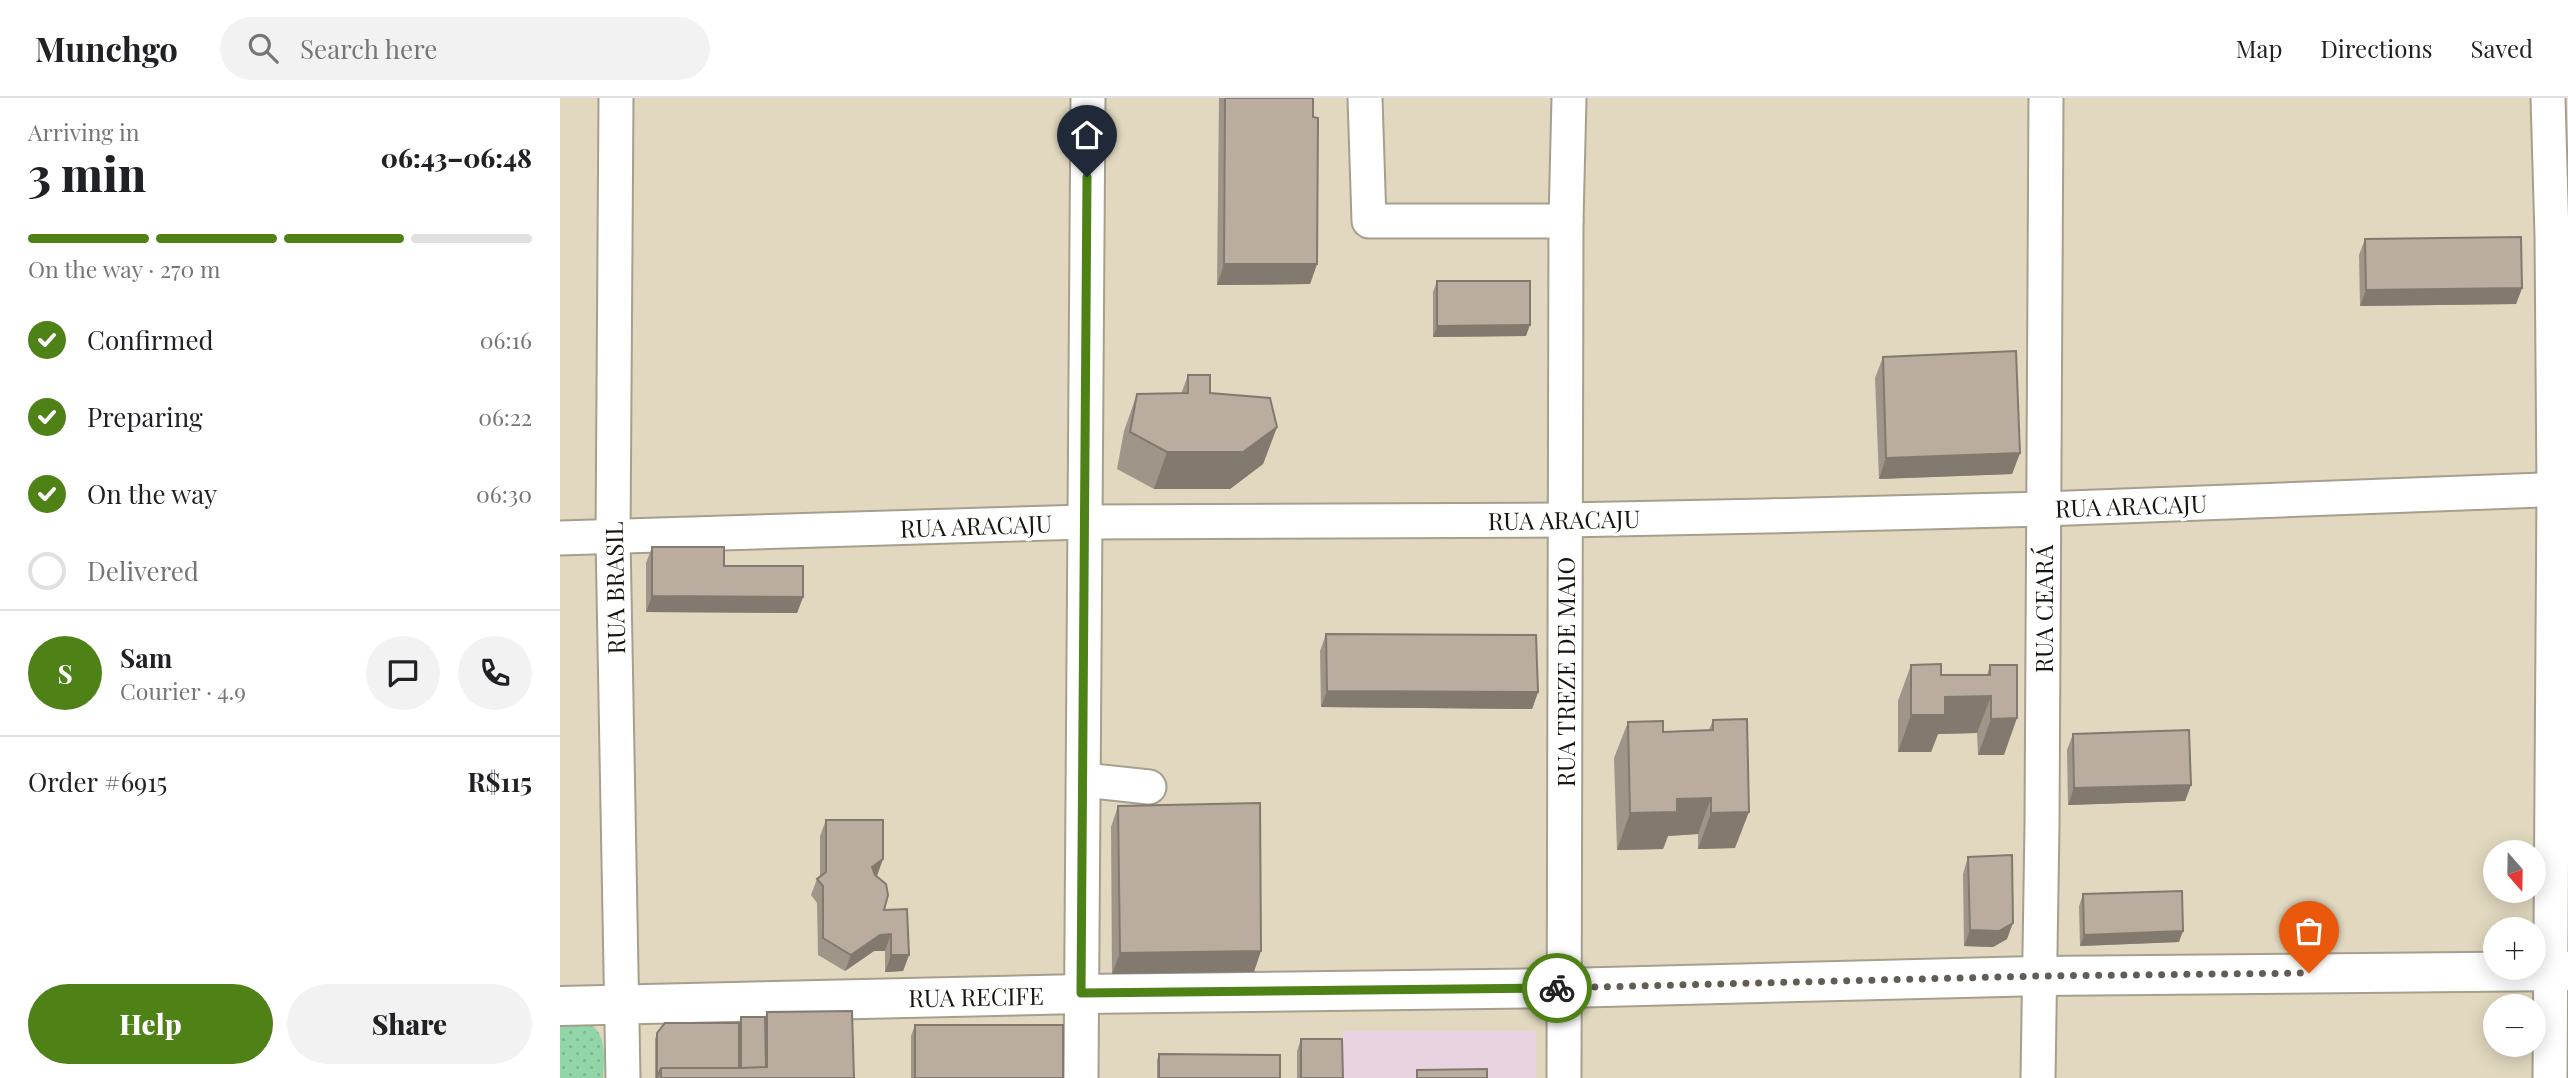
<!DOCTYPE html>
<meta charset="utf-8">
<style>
body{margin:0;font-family:"Playfair Display",serif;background:#f2f2f2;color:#202124;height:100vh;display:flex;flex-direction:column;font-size:26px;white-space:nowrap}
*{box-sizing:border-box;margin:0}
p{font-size:23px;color:#757577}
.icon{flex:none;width:38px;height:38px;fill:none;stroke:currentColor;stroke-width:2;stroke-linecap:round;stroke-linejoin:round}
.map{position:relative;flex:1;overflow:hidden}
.panel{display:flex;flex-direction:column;background:#fff;width:560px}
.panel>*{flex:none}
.needle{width:46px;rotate:160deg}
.controls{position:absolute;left:1923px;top:742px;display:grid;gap:14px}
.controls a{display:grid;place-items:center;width:63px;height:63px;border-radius:50%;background:#fff;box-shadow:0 4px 18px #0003;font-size:35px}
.pin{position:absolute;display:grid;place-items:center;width:60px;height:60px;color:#fff;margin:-72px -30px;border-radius:50% 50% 50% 0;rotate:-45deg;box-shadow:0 0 7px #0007}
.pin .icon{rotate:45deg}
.courier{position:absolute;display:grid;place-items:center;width:70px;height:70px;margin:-35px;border:5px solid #4e8217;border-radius:50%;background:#fff;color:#222;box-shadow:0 2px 9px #0007}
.overview em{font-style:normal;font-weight:800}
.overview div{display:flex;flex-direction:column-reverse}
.overview{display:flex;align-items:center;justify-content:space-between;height:119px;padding:0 28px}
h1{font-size:46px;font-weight:800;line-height:52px}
.bar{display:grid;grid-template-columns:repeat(4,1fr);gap:10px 7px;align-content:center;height:84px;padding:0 28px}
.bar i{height:9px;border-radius:5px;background:#e0e0e0}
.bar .selected{background:#4e8217}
.bar p{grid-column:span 4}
.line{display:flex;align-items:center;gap:18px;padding:0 28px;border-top:2px solid #e0e0e0}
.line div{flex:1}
.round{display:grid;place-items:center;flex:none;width:74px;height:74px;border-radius:37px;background:#f2f2f2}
ol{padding:0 28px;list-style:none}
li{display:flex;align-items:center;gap:21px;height:77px}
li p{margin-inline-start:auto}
li .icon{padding:7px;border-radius:50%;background:#4e8217;color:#fff;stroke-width:4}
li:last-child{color:#757577}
li i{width:38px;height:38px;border:4px solid #e0e0e0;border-radius:50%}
.action{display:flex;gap:14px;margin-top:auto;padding:14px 28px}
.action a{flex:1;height:80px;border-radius:42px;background:#4e8217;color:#fff;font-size:28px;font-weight:800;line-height:80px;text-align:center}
.action a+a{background:#f2f2f2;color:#202124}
header{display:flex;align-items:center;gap:42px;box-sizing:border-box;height:98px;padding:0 35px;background:#fff;border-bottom:2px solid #e0e0e0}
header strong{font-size:33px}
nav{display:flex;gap:38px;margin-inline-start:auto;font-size:24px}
.search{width:490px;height:63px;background:#f2f2f2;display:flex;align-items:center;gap:18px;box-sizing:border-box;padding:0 24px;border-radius:38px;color:#757577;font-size:26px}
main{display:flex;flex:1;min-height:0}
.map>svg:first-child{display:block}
.built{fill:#e1d8bf;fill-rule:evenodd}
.education{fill:#e9d3e1}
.park{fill:url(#park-dots)}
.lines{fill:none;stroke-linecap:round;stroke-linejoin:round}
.minor-casing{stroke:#a59f8e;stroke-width:37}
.major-casing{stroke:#a59f8e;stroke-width:42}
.minor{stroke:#fff;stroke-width:33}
.major{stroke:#fff;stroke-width:38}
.wall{fill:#a09589}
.shaded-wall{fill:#82796f}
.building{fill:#baad9f;stroke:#82796f;stroke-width:2}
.done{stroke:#625d54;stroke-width:7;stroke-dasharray:0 12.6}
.route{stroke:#4e8217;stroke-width:9}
.labels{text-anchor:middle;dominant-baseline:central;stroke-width:7;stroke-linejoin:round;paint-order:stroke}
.street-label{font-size:24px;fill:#18150f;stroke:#fff}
</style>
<header>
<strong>Munchgo</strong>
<div class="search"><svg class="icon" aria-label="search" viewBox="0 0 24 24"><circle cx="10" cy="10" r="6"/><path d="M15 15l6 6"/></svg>Search here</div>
<nav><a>Map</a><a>Directions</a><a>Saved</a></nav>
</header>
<main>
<section class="panel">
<div class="overview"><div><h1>3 min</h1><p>Arriving in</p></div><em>06:43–06:48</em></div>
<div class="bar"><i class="selected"></i><i class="selected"></i><i class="selected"></i><i></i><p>On the way · 270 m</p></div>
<ol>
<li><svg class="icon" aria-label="check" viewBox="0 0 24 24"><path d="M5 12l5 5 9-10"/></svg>Confirmed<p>06:16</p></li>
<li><svg class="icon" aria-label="check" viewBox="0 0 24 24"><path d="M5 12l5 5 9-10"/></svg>Preparing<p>06:22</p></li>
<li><svg class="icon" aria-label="check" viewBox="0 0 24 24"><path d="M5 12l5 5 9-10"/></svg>On the way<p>06:30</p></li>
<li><i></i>Delivered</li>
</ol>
<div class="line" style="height:126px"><b class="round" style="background:#4e8217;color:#fff">S</b><div><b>Sam</b><p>Courier · 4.9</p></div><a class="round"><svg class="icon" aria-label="chat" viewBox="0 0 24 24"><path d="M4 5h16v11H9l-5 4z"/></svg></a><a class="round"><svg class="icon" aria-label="phone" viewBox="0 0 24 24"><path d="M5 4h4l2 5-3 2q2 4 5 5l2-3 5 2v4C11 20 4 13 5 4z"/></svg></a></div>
<div class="line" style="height:91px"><div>Order #6915</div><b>R$115</b></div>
<div class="action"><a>Help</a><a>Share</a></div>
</section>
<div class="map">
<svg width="2008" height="980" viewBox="0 0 2008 980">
<defs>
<pattern id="park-dots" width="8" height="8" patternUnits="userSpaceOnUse" patternTransform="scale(1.75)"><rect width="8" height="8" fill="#92d5a9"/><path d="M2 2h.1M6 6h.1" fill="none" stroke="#7db690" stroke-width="1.8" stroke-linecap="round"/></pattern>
</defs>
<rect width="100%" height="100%" fill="#ebe4d3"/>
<path class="built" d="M0 0H2004L1999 980H0ZM1936 754H1974V793H1936ZM1936 831H1974V870H1936ZM1936 908H1974V947H1936Z"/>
<rect class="education" x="783" y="933" width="193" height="47"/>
<path class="park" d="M0 924C8 925 22 923 29 926 48 935 44 964 43 980H0Z"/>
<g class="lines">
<g class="minor-casing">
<g id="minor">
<polyline points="56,0 53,439 63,980"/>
<polyline points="805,0 809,123 1006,123"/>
<polyline points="1988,0 1992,138 1994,392 1990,980"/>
<polyline points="0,440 525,424 1005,422 1205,418 1483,411 2008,391"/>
<polyline points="524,682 589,689"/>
<polyline points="521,980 528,0"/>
<polyline points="1004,980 1006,123 1009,0"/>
<polyline points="1478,980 1482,727 1486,0"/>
</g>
</g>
<g class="major-casing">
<polyline id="major" points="0,908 521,896 1005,890 1479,878 2008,873"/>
</g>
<use href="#minor" class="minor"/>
<use href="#major" class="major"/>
</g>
<g class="wall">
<polygon points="659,0 753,0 757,166 750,186 657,187"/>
<polygon points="1805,141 1962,190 1956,206 1800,208 1799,157"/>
<polygon points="877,183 966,238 873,239 873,194"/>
<polygon points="1323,259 1460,355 1452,376 1319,381 1315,280"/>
<polygon points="628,277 650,295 717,329 703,366 670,391 594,391 557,371 564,333 577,296 621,296"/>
<polygon points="92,449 164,468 243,499 237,515 86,514 86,465"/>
<polygon points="766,536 978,594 972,611 761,609 760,553"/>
<polygon points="1351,567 1381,577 1427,577 1430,567 1444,657 1418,657 1417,635 1378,636 1371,654 1338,654 1338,603"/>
<polygon points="1153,622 1175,750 1138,751 1138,736 1108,738 1103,751 1057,752 1054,660 1068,624 1103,634 1149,632"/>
<polygon points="1513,636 1631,687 1625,703 1508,707 1507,652"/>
<polygon points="558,708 694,874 552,876 551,729"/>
<polygon points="266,722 316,778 324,812 349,857 343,873 325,874 325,853 314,853 285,873 258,857 257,805 251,797 257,781 260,778 260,738"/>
<polygon points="1408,759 1447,841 1433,849 1404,848 1403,776"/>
<polygon points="1523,796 1619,844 1520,848 1519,808"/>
<polygon points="207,914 294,980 95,980 95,941 97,935 179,925 181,919 205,919"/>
<polygon points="355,927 503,980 351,980 351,938"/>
<polygon points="741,941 783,980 737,980 737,953"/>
<polygon points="599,956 720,980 597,980 597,962"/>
</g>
<g class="shaded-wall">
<polygon points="664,166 757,166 750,186 657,187"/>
<polygon points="1962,190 1956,206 1800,208 1806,192"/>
<polygon points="970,227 966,238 873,239 877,228"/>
<polygon points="717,329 703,366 670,391 594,391 607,354"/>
<polygon points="1460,355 1452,376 1319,381 1326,360"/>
<polygon points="92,498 243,499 237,515 86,514"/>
<polygon points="767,593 978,594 972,611 761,609"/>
<polygon points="1431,598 1417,635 1378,636 1371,654 1338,654 1351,617 1385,599"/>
<polygon points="1457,620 1444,657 1418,657 1431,621"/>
<polygon points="1631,687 1625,703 1508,707 1514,690"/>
<polygon points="1151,700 1138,736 1108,738 1103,751 1057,752 1070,715 1117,701"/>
<polygon points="1189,714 1175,750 1138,751 1151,715"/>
<polygon points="323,761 317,778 306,786 312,769"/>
<polygon points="1453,825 1447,841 1433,849 1404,848 1410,832"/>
<polygon points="1623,833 1619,844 1520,848 1524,837"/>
<polygon points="331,836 325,853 314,853 285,873 291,857 320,837"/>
<polygon points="701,853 694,874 552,876 560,855"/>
<polygon points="331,857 349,857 343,873 325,874"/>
</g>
<g class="building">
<polygon points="665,0 753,0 753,19 758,20 757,166 664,166"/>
<polygon points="1961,139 1962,190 1806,192 1805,141"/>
<polygon points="877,183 970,183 970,227 877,228"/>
<polygon points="1456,253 1460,355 1326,360 1323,259"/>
<polygon points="628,277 650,277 650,295 710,300 717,329 683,354 607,354 570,334 577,296 628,295"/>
<polygon points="92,449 164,449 164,468 243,468 243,499 92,498"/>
<polygon points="766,536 976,537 978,594 767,593"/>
<polygon points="1381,566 1381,577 1430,577 1430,567 1457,567 1457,620 1431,621 1431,598 1385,599 1385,617 1351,617 1351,567"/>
<polygon points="1187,621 1189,714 1151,715 1151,700 1117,701 1117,714 1070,715 1068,624 1103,623 1103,634 1153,632 1153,622"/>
<polygon points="1629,632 1631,687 1514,690 1513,636"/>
<polygon points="700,705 701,853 560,855 558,708"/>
<polygon points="266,722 323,722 323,761 312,769 315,777 326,786 328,797 324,812 347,811 349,857 331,857 331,836 320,837 291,857 263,840 263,788 257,781 266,774"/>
<polygon points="1452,757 1453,825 1439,833 1410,832 1408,759"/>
<polygon points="1622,793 1623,833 1524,837 1523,796"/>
<polygon points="292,913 294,980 101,980 101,970 207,969 207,914"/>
<polygon points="181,919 205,919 206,969 181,970"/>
<polygon points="105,925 179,925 179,970 101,970 97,980 97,935"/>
<rect x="355" y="927" width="148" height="53"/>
<polygon points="741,941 782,941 783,980 741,980"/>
<polygon points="599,956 720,957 720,980 599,980"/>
<polygon points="927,971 927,980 857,980 857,972"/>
</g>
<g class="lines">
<polyline class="done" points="997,890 1479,878 1749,875"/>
<polyline class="route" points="527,79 521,895 997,890"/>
</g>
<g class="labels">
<g class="street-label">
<text transform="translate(1571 407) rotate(-2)">RUA ARACAJU</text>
<text transform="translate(1004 421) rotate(-1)">RUA ARACAJU</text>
<text transform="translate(416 427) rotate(-2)">RUA ARACAJU</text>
<text transform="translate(54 490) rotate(-91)">RUA BRASIL</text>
<text transform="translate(1483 511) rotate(-90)">RUA CEARÁ</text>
<text transform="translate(1005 574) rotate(-90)">RUA TREZE DE MAIO</text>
<text transform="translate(416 898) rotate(-1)">RUA RECIFE</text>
</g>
</g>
</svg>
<div class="controls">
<a><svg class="needle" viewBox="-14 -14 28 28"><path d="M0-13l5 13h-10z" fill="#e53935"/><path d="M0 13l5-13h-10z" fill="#757577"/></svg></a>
<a>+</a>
<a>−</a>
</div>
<div class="pin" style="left:1749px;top:875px;background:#ea580c"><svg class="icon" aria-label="bag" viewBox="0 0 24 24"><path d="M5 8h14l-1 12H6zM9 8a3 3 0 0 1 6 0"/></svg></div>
<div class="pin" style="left:527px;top:79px;background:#1f2937"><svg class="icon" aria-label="home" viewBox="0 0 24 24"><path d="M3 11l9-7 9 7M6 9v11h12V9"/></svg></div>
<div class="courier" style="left:997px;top:890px"><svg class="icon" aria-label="bike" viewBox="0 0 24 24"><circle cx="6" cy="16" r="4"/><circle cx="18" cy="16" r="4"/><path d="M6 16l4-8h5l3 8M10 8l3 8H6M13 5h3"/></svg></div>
</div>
</main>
